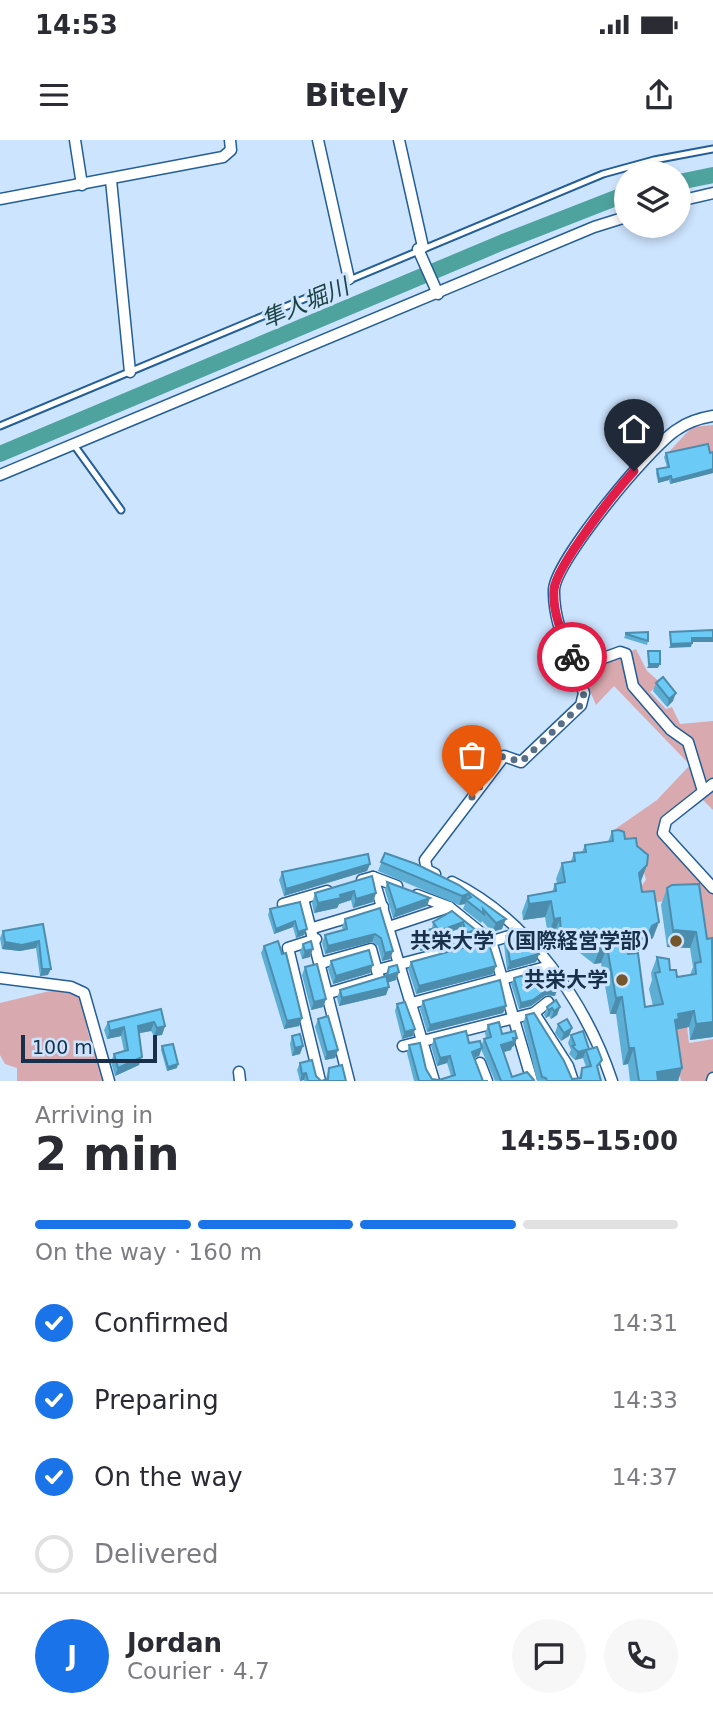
<!DOCTYPE html>
<meta charset="utf-8">
<style>
body{margin:0;font-family:"DejaVu Sans","Noto Sans JP",sans-serif;background:#f7f7f7;color:#2b2b33;height:100vh;display:flex;flex-direction:column;font-size:26px;white-space:nowrap}
*{box-sizing:border-box;margin:0}
p{font-size:23px;color:#7c7c81}
.icon{flex:none;width:38px;height:38px;fill:none;stroke:currentColor;stroke-width:2;stroke-linecap:round;stroke-linejoin:round}
.map{position:relative;height:941px;overflow:hidden}
.panel{display:flex;flex-direction:column;background:#fff;flex:1}
.panel>*{flex:none}
.tools{position:absolute;left:614px;top:21px;display:grid;gap:14px}
.tools a{display:grid;place-items:center;width:77px;height:77px;border-radius:50%;background:#fff;box-shadow:0 4px 10px #0003;font-size:35px}
.scale{position:absolute;left:21px;bottom:18px;width:136px;box-sizing:border-box;padding-left:7px;border:4px solid #183049;border-top:0;font-size:19px;line-height:24px;white-space:nowrap;color:#183049;-webkit-text-stroke:5px #cde4fe;paint-order:stroke}
.pin{position:absolute;display:grid;place-items:center;width:60px;height:60px;color:#fff;margin:-72px -30px;border-radius:50% 50% 50% 0;rotate:-45deg;box-shadow:0 0 7px #0007}
.pin .icon{rotate:45deg}
.courier{position:absolute;display:grid;place-items:center;width:70px;height:70px;margin:-35px;border:5px solid #e11d48;border-radius:50%;background:#fff;color:#222;box-shadow:0 2px 9px #0007}
.headline em{font-style:normal;font-weight:700}
.headline div{display:flex;flex-direction:column-reverse}
.headline{display:flex;align-items:center;justify-content:space-between;height:119px;padding:0 35px}
h1{font-size:46px;font-weight:700;line-height:52px}
.bar{display:grid;grid-template-columns:repeat(4,1fr);gap:10px 7px;align-content:center;height:84px;padding:0 35px}
.bar i{height:9px;border-radius:5px;background:#e1e1e2}
.bar .on{background:#1a73e8}
.bar p{grid-column:span 4}
.line{display:flex;align-items:center;gap:18px;padding:0 35px;border-top:2px solid #e1e1e2}
.line div{flex:1}
.round{display:grid;place-items:center;flex:none;width:74px;height:74px;border-radius:37px;background:#f7f7f7}
ol{padding:0 35px;list-style:none}
li{display:flex;align-items:center;gap:21px;height:77px}
li p{margin-inline-start:auto}
li .icon{padding:7px;border-radius:50%;background:#1a73e8;color:#fff;stroke-width:4}
li:last-child{color:#7c7c81}
li i{width:38px;height:38px;border:4px solid #e1e1e2;border-radius:50%}
.status{display:flex;justify-content:space-between;align-items:center;height:49px;padding:0 35px;background:#fff;direction:ltr}
.status svg{height:19px;fill:currentColor}
header{display:flex;justify-content:space-between;align-items:center;height:91px;padding:0 35px;background:#fff;font-size:32px;font-weight:700}
.map>svg:first-child{display:block}
.green{fill:#d8aaaf}
.lines{fill:none;stroke-linecap:round;stroke-linejoin:round}
.river{stroke:#4ea39f;stroke-width:16}
.service-casing{stroke:#245e97;stroke-width:9}
.minor-casing{stroke:#245e97;stroke-width:13}
.service{stroke:#fff;stroke-width:5}
.minor{stroke:#fff;stroke-width:10}
.wall{fill:#5daed4}
.shaded-wall{fill:#4c8dad}
.building{fill:#6ccaf7;stroke:#4c8dad;stroke-width:2}
.done{stroke:#576f88;stroke-width:7;stroke-dasharray:0 12.6}
.route{stroke:#e11d48;stroke-width:9}
.poi-dot{fill:#75552b;stroke:#cde4fe;stroke-width:2.5}
.labels{text-anchor:middle;dominant-baseline:central;stroke-width:6;stroke-linejoin:round;paint-order:stroke}
.poi-label{font-size:21px;font-weight:bold;fill:#183049;stroke:#cde4fe;text-anchor:end}
.water-label{font-size:23px;font-style:italic;fill:#1b4341;stroke:#cde4fe}
</style>
<div class="status"><b>14:53</b><svg viewBox="0 0 49 12"><path d="M0 12V9h3v3zM5 12V6h3v6zM10 12V3h3v9zM15 12V0h3v12zM26 1h20v11H26zM47 4h2v5h-2z"/></svg></div>
<header><svg class="icon" aria-label="menu" viewBox="0 0 24 24"><path d="M4 6h16M4 12h16M4 18h16"/></svg>Bitely<svg class="icon" aria-label="share" viewBox="0 0 24 24"><path d="M12 15V3M7 8l5-5 5 5M5 13v7h14v-7"/></svg></header>
<div class="map">
<svg width="713" height="941" viewBox="0 0 713 941">
<rect width="100%" height="100%" fill="#cde4fe"/>
<g class="green">
<polygon points="713,285 713,313 667,314 692,287"/>
<polygon points="636,509 647,531 661,543 650,552 666,569 672,567 680,584 713,581 713,670 694,651 671,671 657,691 713,753 713,806 703,804 695,756 646,764 638,750 646,740 641,722 611,692 657,660 690,625 614,546 596,565 582,532"/>
<polygon points="681,840 689,903 713,899 713,941 681,941 672,897 678,896 672,842"/>
<polygon points="58,849 82,858 88,893 105,941 17,941 17,928 5,924 0,915 0,863"/>
</g>
<g class="lines">
<g class="river">
<polyline points="679,42 713,35"/>
<polyline points="0,314 503,102 626,54"/>
</g>
<g class="service-casing">
<g id="service">
<polyline points="0,286 603,34 654,20 713,9"/>
<polyline points="74,305 121,370"/>
</g>
</g>
<g class="minor-casing">
<g id="minor">
<polyline points="75,0 82,45"/>
<polyline points="318,0 349,139"/>
<polyline points="399,0 423,107"/>
<polyline points="111,40 130,232"/>
<polyline points="0,59 223,17 231,10 230,0"/>
<polyline points="679,61 713,53"/>
<polyline points="418,109 438,154"/>
<polyline points="0,335 594,87 626,77"/>
<polyline points="576,528 620,512 626,514 633,546 671,590 688,602 703,651"/>
<polyline points="713,644 666,681 663,693 713,748"/>
<path d="M435 734 427 730 425 720 504 616 521 622 581 565 584 553C573 520 553 486 554 450 555 421 651 305 678 289 688 282 701 278 713 276"/>
<polyline points="373,737 434,941"/>
<polyline points="362,740 373,737 397,746"/>
<path d="M452 742C528 779 586 863 612 941"/>
<polyline points="417,755 449,767 491,801 532,941"/>
<polyline points="303,759 349,941"/>
<polyline points="283,764 327,751"/>
<polyline points="389,787 449,767"/>
<polyline points="313,788 383,767"/>
<polyline points="316,799 288,808 320,941"/>
<polyline points="486,803 519,793"/>
<polyline points="321,823 371,809 379,838 329,853"/>
<polyline points="377,830 458,809"/>
<polyline points="0,838 71,847 84,853 109,941"/>
<polyline points="412,863 550,826"/>
<polyline points="534,873 568,926 573,941"/>
<polyline points="403,906 534,873 548,862"/>
<polyline points="480,923 487,941"/>
<polyline points="239,932 240,941"/>
<polyline points="712,941 713,938"/>
</g>
</g>
<use href="#service" class="service"/>
<use href="#minor" class="minor"/>
</g>
<g class="wall">
<polygon points="666,313 713,333 670,344 669,340 658,343 656,333 657,329 667,327 664,317"/>
<polygon points="626,493 648,501 647,505 624,498"/>
<polygon points="656,543 673,561 667,567 653,551"/>
<polygon points="612,691 637,706 647,725 640,742 653,798 646,802 643,810 628,812 645,867 653,866 649,849 652,840 651,833 657,817 677,837 690,835 693,827 690,808 667,807 661,765 667,748 699,744 713,897 690,900 689,887 677,889 682,928 678,941 630,941 628,924 623,925 616,874 610,874 601,823 594,824 571,806 556,808 554,794 548,795 545,777 523,780 522,772 528,756 552,752 555,744 557,743 556,739 562,723 571,721 574,713 582,712 585,705 608,702"/>
<polygon points="385,713 459,745 502,789 492,792 482,781 481,783 463,769 465,764 459,765 378,731"/>
<polygon points="370,724 367,731 284,756 279,740 282,732"/>
<polygon points="372,736 376,753 373,762 353,768 351,760 339,764 337,768 314,773 312,763 315,753"/>
<polygon points="387,742 427,766 393,778 385,750"/>
<polygon points="300,762 307,789 304,795 296,798 293,787 274,794 268,775 270,769"/>
<polygon points="380,768 393,811 390,819 382,821 378,806 372,802 325,814 322,803 325,795 343,790 342,787 345,779"/>
<polygon points="452,771 476,790 474,797 464,799 461,788 437,797 435,807 420,811 418,800 421,792 432,789 433,782"/>
<polygon points="43,784 48,835 40,836 36,808 20,811 2,809 0,798 3,791"/>
<polygon points="506,796 539,814 536,822 507,830 504,804"/>
<polygon points="303,804 310,817 302,819 300,812"/>
<polygon points="264,806 302,878 299,886 284,889 261,813"/>
<polygon points="331,821 370,833 333,844 328,829"/>
<polygon points="411,822 496,826 493,834 416,854 408,829"/>
<polygon points="305,827 326,859 323,867 311,870 302,835"/>
<polygon points="389,827 396,840 388,842 386,855 339,866 337,858 340,850 386,836"/>
<polygon points="514,838 538,845 555,856 546,855 531,866 519,869 511,844"/>
<polygon points="423,861 506,866 503,873 427,892 420,869"/>
<polygon points="397,864 415,889 413,896 402,899 395,871"/>
<polygon points="547,867 560,867 557,875 551,879 549,876 546,878 544,875"/>
<polygon points="161,869 165,886 162,895 154,896 151,891 139,893 139,925 115,936 111,922 114,914 124,911 121,896 107,899 104,890 108,882"/>
<polygon points="526,875 572,939 579,938 582,928 586,927 583,918 575,920 569,914 571,910 568,903 571,895 589,909 599,929 598,930 601,941 537,941 523,883"/>
<polygon points="318,879 338,910 335,918 325,920 315,887"/>
<polygon points="558,884 572,888 569,896 561,901 555,893"/>
<polygon points="488,885 502,894 517,898 514,906 512,907 511,910 503,912 512,937 533,941 495,941 481,909 479,916 474,918 483,941 488,941 414,941 407,913 409,905 432,939 439,940 451,936 447,923 437,926 431,906 434,899 469,903 481,906 484,899 486,898 485,893"/>
<polygon points="292,896 300,914 292,916 290,904"/>
<polygon points="162,906 177,928 167,931 161,910"/>
<polygon points="300,923 321,941 326,939 329,928 346,941 304,941 304,940 300,941 297,930"/>
</g>
<g class="shaded-wall">
<polygon points="713,329 713,333 670,344 672,340"/>
<polygon points="671,336 669,340 658,343 659,339"/>
<polygon points="692,498 713,498 713,502 691,502"/>
<polygon points="692,503 691,507 669,508 671,504"/>
<polygon points="649,524 660,524 658,528 647,528"/>
<polygon points="676,553 673,561 667,567 669,559"/>
<polygon points="370,724 367,731 284,756 286,749"/>
<polygon points="647,725 641,741 633,749 639,733"/>
<polygon points="354,751 351,760 339,764 337,768 314,773 318,763"/>
<polygon points="376,753 373,762 353,768 356,759"/>
<polygon points="468,754 465,764 459,765 462,756"/>
<polygon points="430,758 427,766 393,778 396,770"/>
<polygon points="551,761 545,777 523,780 529,764"/>
<polygon points="560,778 554,794 548,795 554,779"/>
<polygon points="506,779 502,789 492,792 496,783"/>
<polygon points="295,781 293,787 274,794 276,789"/>
<polygon points="463,782 461,788 436,797 439,791"/>
<polygon points="659,782 653,798 646,802 643,810 620,813 626,797 652,786"/>
<polygon points="307,789 304,795 296,798 298,792"/>
<polygon points="476,790 474,797 464,799 466,793"/>
<polygon points="577,790 571,806 556,808 561,792"/>
<polygon points="673,790 696,792 690,808 667,807"/>
<polygon points="375,794 372,802 325,814 328,806"/>
<polygon points="438,799 435,807 420,811 423,803"/>
<polygon points="39,801 36,808 20,811 2,809 5,802"/>
<polygon points="607,807 601,823 594,824 600,808"/>
<polygon points="313,809 310,817 302,819 305,811"/>
<polygon points="393,811 390,819 382,821 385,813"/>
<polygon points="539,814 536,822 507,830 510,822"/>
<polygon points="373,825 370,833 333,844 336,836"/>
<polygon points="496,826 493,834 416,854 419,846"/>
<polygon points="42,829 51,829 48,835 40,836"/>
<polygon points="399,832 396,840 384,844 387,836"/>
<polygon points="389,847 386,855 339,866 342,858"/>
<polygon points="548,849 557,850 555,856 546,855 531,866 519,869 521,863"/>
<polygon points="622,857 616,874 610,874 616,858"/>
<polygon points="326,859 323,867 311,870 314,862"/>
<polygon points="506,866 503,873 427,892 430,885"/>
<polygon points="560,867 557,875 551,879 554,871"/>
<polygon points="552,868 549,876 546,878 549,870"/>
<polygon points="694,871 689,887 675,890 669,896 678,874"/>
<polygon points="302,878 299,886 284,889 287,881"/>
<polygon points="154,882 151,891 135,894 138,886"/>
<polygon points="713,882 713,897 690,900 696,884"/>
<polygon points="165,886 162,895 154,896 157,888"/>
<polygon points="124,887 121,896 107,899 110,891"/>
<polygon points="572,888 569,896 561,901 564,893"/>
<polygon points="415,889 413,896 402,899 405,892"/>
<polygon points="513,898 517,898 514,906 512,907 511,910 498,914 501,905"/>
<polygon points="303,906 300,914 292,916 295,908"/>
<polygon points="482,908 479,916 469,920 472,912"/>
<polygon points="629,908 634,908 628,924 623,925"/>
<polygon points="589,909 586,910 583,918 575,920 578,912"/>
<polygon points="338,910 335,918 325,920 327,912"/>
<polygon points="450,916 447,923 437,926 440,918"/>
<polygon points="142,917 139,925 115,936 118,928"/>
<polygon points="178,924 177,928 167,931 168,927"/>
<polygon points="682,928 678,941 653,941 657,932"/>
<polygon points="306,933 304,940 300,941 302,934"/>
</g>
<g class="building">
<polygon points="708,304 710,313 713,312 713,329 672,340 671,336 659,339 657,329 669,327 666,313"/>
<polygon points="713,490 713,498 692,498 692,503 671,504 670,492"/>
<polygon points="648,492 648,501 626,494 626,493"/>
<polygon points="648,511 660,511 660,524 649,524"/>
<polygon points="663,537 676,553 669,559 656,543"/>
<polygon points="619,690 624,692 625,699 636,698 637,706 648,715 647,725 639,733 642,752 654,751 659,782 652,786 649,793 626,797 628,814 638,813 645,867 663,864 655,833 660,832 657,817 669,819 670,830 676,830 677,837 696,834 695,823 701,822 696,792 673,790 667,748 672,745 699,744 707,799 712,798 713,882 696,884 694,871 678,874 679,879 675,880 682,928 657,932 658,941 639,941 634,908 629,908 622,857 616,858 607,807 600,808 577,790 561,792 560,778 554,779 551,761 529,764 528,756 556,751 555,744 565,742 562,723 575,721 574,713 586,712 585,705 613,701 612,691"/>
<polygon points="385,713 416,724 459,745 506,779 496,783 483,769 484,774 466,760 471,757 468,754 462,756 381,722"/>
<polygon points="368,714 370,724 286,749 282,732"/>
<polygon points="372,736 376,753 356,759 354,751 340,755 341,758 318,763 315,753"/>
<polygon points="387,742 430,758 396,770"/>
<polygon points="300,762 307,789 298,792 295,781 276,789 270,769"/>
<polygon points="380,768 393,811 385,813 381,798 375,794 328,806 325,795 347,789 345,779"/>
<polygon points="452,771 476,790 466,793 463,782 439,791 433,782"/>
<polygon points="43,784 51,829 42,829 39,801 22,805 5,802 3,791"/>
<polygon points="435,788 438,799 423,803 421,792"/>
<polygon points="519,793 525,807 529,803 539,814 510,822 506,796"/>
<polygon points="278,801 282,814 286,813 302,878 287,881 264,806"/>
<polygon points="311,801 313,809 305,811 303,804"/>
<polygon points="488,801 496,826 419,846 411,822"/>
<polygon points="369,810 373,825 336,836 331,821"/>
<polygon points="317,824 326,859 314,862 305,827"/>
<polygon points="397,825 399,832 387,836 389,827"/>
<polygon points="535,832 538,845 556,843 557,850 548,849 533,860 521,863 514,838"/>
<polygon points="386,836 389,847 342,858 340,850"/>
<polygon points="500,840 506,866 430,885 423,861"/>
<polygon points="556,860 560,867 554,871 552,868 549,870 547,867"/>
<polygon points="405,862 415,889 405,892 397,864"/>
<polygon points="161,869 165,886 157,888 154,882 138,886 142,917 118,928 114,914 128,910 124,887 110,891 108,882"/>
<polygon points="534,873 564,921 572,939 581,938 582,928 591,926 586,910 597,907 602,920 597,926 601,941 547,941 546,938 542,937 526,875"/>
<polygon points="328,876 338,910 327,912 318,879"/>
<polygon points="567,879 572,888 564,893 558,884"/>
<polygon points="499,882 502,894 515,891 517,898 513,898 514,901 501,905 512,937 527,932 534,940 531,941 501,941 484,899 491,897 488,885"/>
<polygon points="466,891 469,903 480,901 482,908 472,912 483,941 488,941 419,941 409,905 420,903 426,929 432,939 439,940 455,935 450,916 440,918 434,899"/>
<polygon points="583,891 589,909 578,912 572,906 575,905 571,895"/>
<polygon points="300,894 303,906 295,908 292,896"/>
<polygon points="173,904 178,924 168,927 162,906"/>
<polygon points="312,920 316,936 321,941 328,939 329,928 342,925 346,941 308,941 306,933 302,934 300,923"/>
</g>
<g class="lines">
<polyline class="done" points="472,657 503,616 521,622 581,565 584,553 572,517"/>
<path class="route" d="M572 517C563 495 552 474 554 449 557 425 615 352 634 331"/>
</g>
<g class="poi-dot">
<circle cx="676" cy="801" r="7"/>
<circle cx="622" cy="840" r="7"/>
</g>
<g class="labels">
<g class="poi-label">
<text x="662" y="801">共栄大学（国際経営学部）</text>
<text x="608" y="840">共栄大学</text>
</g>
<g class="water-label">
<text transform="translate(305 163) rotate(-23)">隼人堀川</text>
</g>
</g>
</svg>
<div class="tools">
<a><svg class="icon" aria-label="layers" viewBox="0 0 24 24"><path d="M12 4l9 5-9 5-9-5zM3 14l9 5 9-5"/></svg></a>
</div>
<div class="scale">100 m</div>
<div class="pin" style="left:472px;top:657px;background:#ea580c"><svg class="icon" aria-label="bag" viewBox="0 0 24 24"><path d="M5 8h14l-1 12H6zM9 8a3 3 0 0 1 6 0"/></svg></div>
<div class="pin" style="left:634px;top:331px;background:#1f2937"><svg class="icon" aria-label="home" viewBox="0 0 24 24"><path d="M3 11l9-7 9 7M6 9v11h12V9"/></svg></div>
<div class="courier" style="left:572px;top:517px"><svg class="icon" aria-label="bike" viewBox="0 0 24 24"><circle cx="6" cy="16" r="4"/><circle cx="18" cy="16" r="4"/><path d="M6 16l4-8h5l3 8M10 8l3 8H6M13 5h3"/></svg></div>
</div>
<section class="panel">
<div class="headline"><div><h1>2 min</h1><p>Arriving in</p></div><em>14:55–15:00</em></div>
<div class="bar"><i class="on"></i><i class="on"></i><i class="on"></i><i></i><p>On the way · 160 m</p></div>
<ol>
<li><svg class="icon" aria-label="check" viewBox="0 0 24 24"><path d="M5 12l5 5 9-10"/></svg>Confirmed<p>14:31</p></li>
<li><svg class="icon" aria-label="check" viewBox="0 0 24 24"><path d="M5 12l5 5 9-10"/></svg>Preparing<p>14:33</p></li>
<li><svg class="icon" aria-label="check" viewBox="0 0 24 24"><path d="M5 12l5 5 9-10"/></svg>On the way<p>14:37</p></li>
<li><i></i>Delivered</li>
</ol>
<div class="line" style="height:126px"><b class="round" style="background:#1a73e8;color:#fff">J</b><div><b>Jordan</b><p>Courier · 4.7</p></div><a class="round"><svg class="icon" aria-label="chat" viewBox="0 0 24 24"><path d="M4 5h16v11H9l-5 4z"/></svg></a><a class="round"><svg class="icon" aria-label="phone" viewBox="0 0 24 24"><path d="M5 4h4l2 5-3 2q2 4 5 5l2-3 5 2v4C11 20 4 13 5 4z"/></svg></a></div>
</section>
